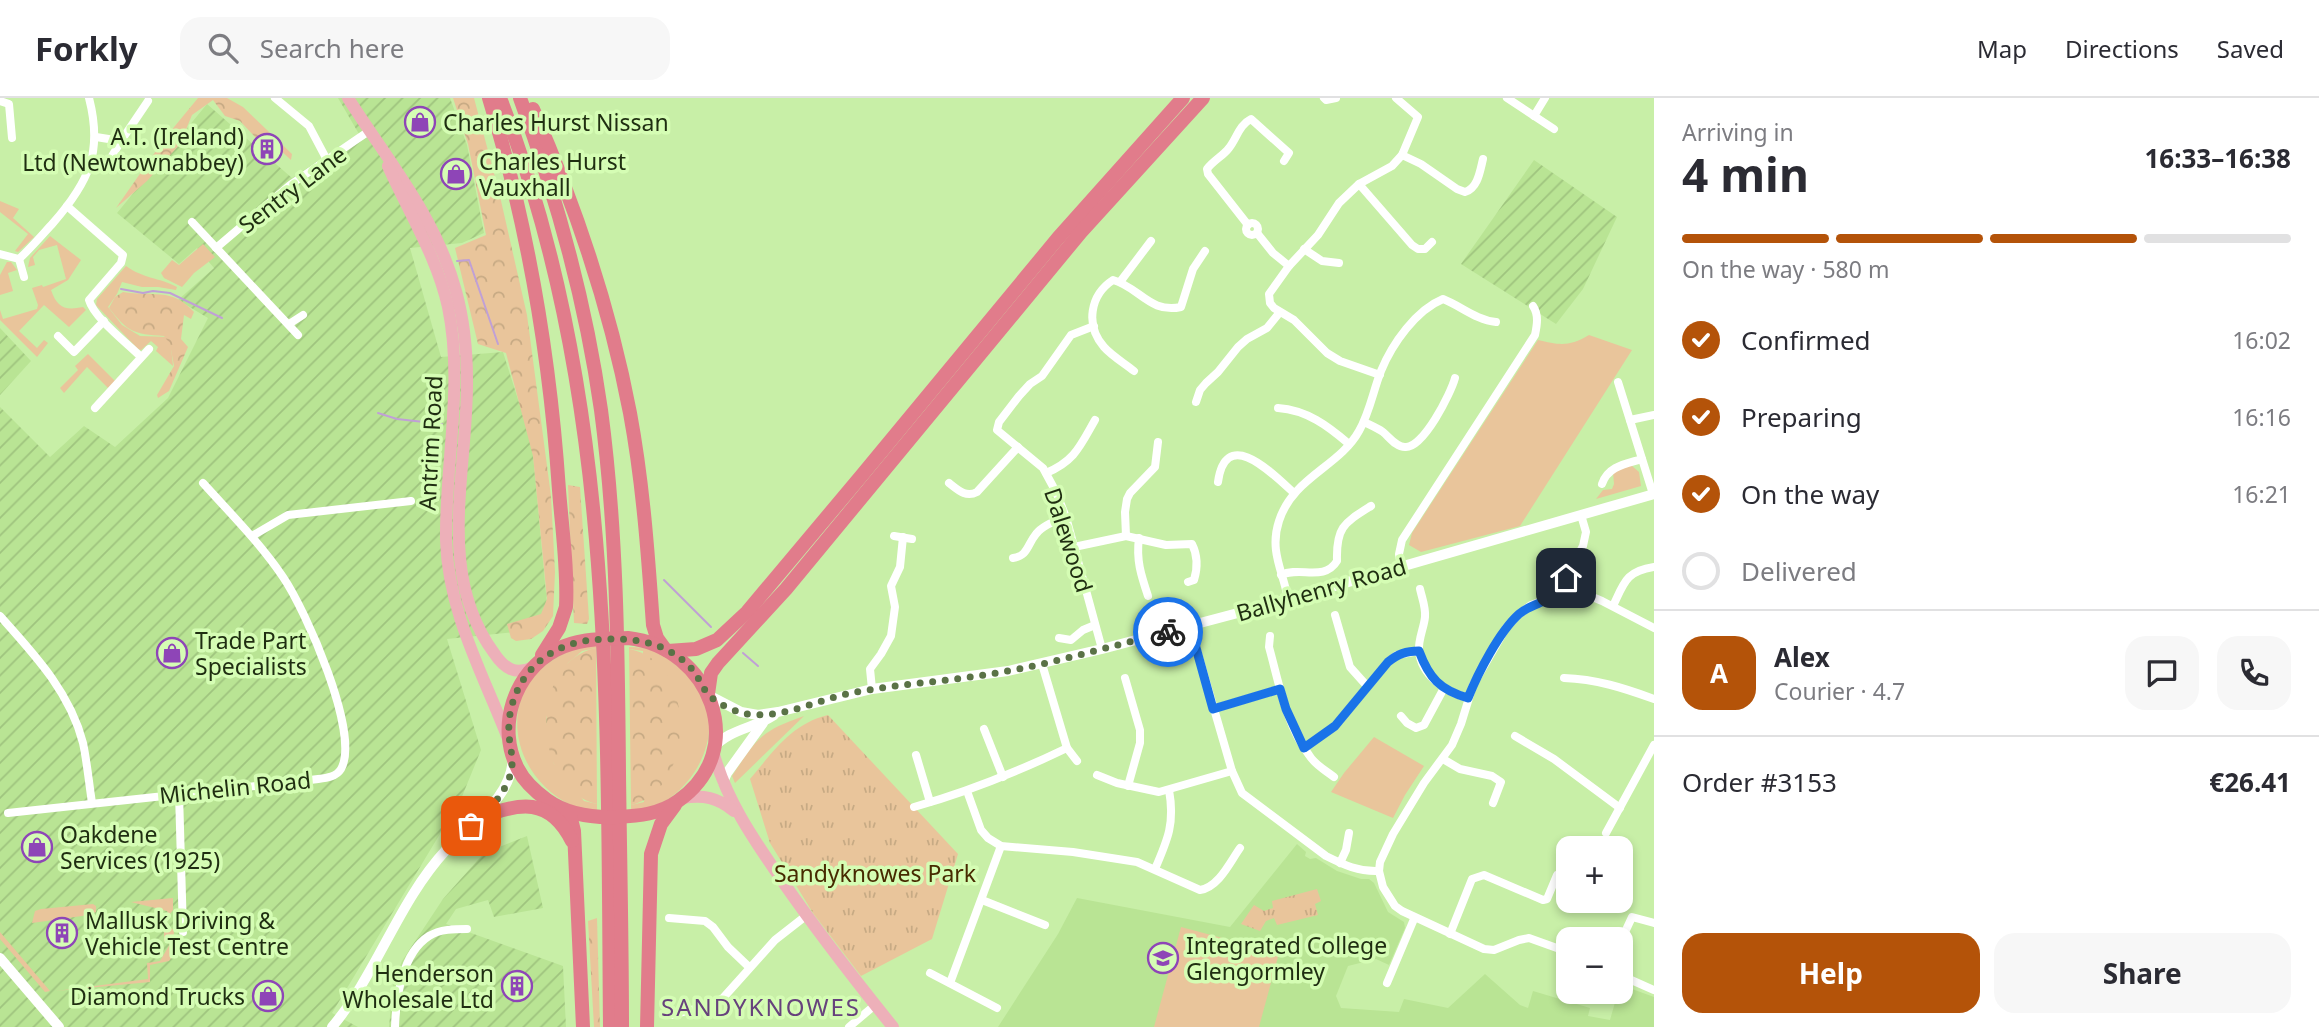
<!DOCTYPE html>
<meta charset="utf-8">
<style>
body{margin:0;font-family:"Noto Sans",sans-serif;background:#f7f7f7;color:#2b2b33;height:100vh;display:flex;flex-direction:column;font-size:26px;white-space:nowrap}
*{box-sizing:border-box;margin:0}
p{font-size:23px;color:#7c7c81}
.icon{flex:none;width:38px;height:38px;fill:none;stroke:currentColor;stroke-width:2;stroke-linecap:round;stroke-linejoin:round}
.map{position:relative;flex:1;overflow:hidden}
.panel{display:flex;flex-direction:column;background:#fff;width:665px}
.panel>*{flex:none}
.tools{position:absolute;left:1556px;top:738px;display:grid;gap:14px}
.tools a{display:grid;place-items:center;width:77px;height:77px;border-radius:14px;background:#fff;box-shadow:0 4px 10px #0003;font-size:35px}
.pin{position:absolute;display:grid;place-items:center;width:60px;height:60px;color:#fff;margin:-30px;border-radius:14px;box-shadow:0 4px 10px #0006}
.courier{position:absolute;display:grid;place-items:center;width:70px;height:70px;margin:-35px;border:5px solid #1a73e8;border-radius:50%;background:#fff;color:#222;box-shadow:0 2px 9px #0007}
.summary em{font-style:normal;font-weight:700}
.summary div{display:flex;flex-direction:column-reverse}
.summary{display:flex;align-items:center;justify-content:space-between;height:119px;padding:0 28px}
h1{font-size:46px;font-weight:700;line-height:52px}
.bar{display:grid;grid-template-columns:repeat(4,1fr);gap:10px 7px;align-content:center;height:84px;padding:0 28px}
.bar i{height:9px;border-radius:5px;background:#e1e1e2}
.bar .active{background:#b45309}
.bar p{grid-column:span 4}
.line{display:flex;align-items:center;gap:18px;padding:0 28px;border-top:2px solid #e1e1e2}
.line div{flex:1}
.round{display:grid;place-items:center;flex:none;width:74px;height:74px;border-radius:21px;background:#f7f7f7}
ol{padding:0 28px;list-style:none}
li{display:flex;align-items:center;gap:21px;height:77px}
li p{margin-inline-start:auto}
li .icon{padding:7px;border-radius:50%;background:#b45309;color:#fff;stroke-width:4}
li:last-child{color:#7c7c81}
li i{width:38px;height:38px;border:4px solid #e1e1e2;border-radius:50%}
.primary-button{display:flex;gap:14px;margin-top:auto;padding:14px 28px}
.primary-button a{flex:1;height:80px;border-radius:21px;background:#b45309;color:#fff;font-size:28px;font-weight:700;line-height:80px;text-align:center}
.primary-button a+a{background:#f7f7f7;color:#2b2b33}
header{display:flex;align-items:center;gap:42px;box-sizing:border-box;height:98px;padding:0 35px;background:#fff;border-bottom:2px solid #e1e1e2}
header strong{font-size:33px}
nav{display:flex;gap:38px;margin-inline-start:auto;font-size:24px}
.search{width:490px;height:63px;background:#f7f7f7;display:flex;align-items:center;gap:18px;box-sizing:border-box;padding:0 24px;border-radius:21px;color:#7c7c81;font-size:26px}
main{display:flex;flex:1;min-height:0}
.map>svg:first-child{display:block}
.built{fill:#b9e494}
.industrial{fill:url(#industrial-furrows)}
.grass{fill:#e9c59b}
.forest{fill:url(#forest-crowns)}
.park{fill:url(#park-tufts)}
.lines{fill:none;stroke-linecap:round;stroke-linejoin:round}
.stream{stroke:#c0a0d6;stroke-width:2}
.street{stroke:#fff;stroke-width:8}
.secondary{stroke:#fff;stroke-width:10}
.primary{stroke:#edb0b9;stroke-width:12}
.highway{stroke:#e17c8b;stroke-width:14}
.done{stroke:#5a7246;stroke-width:7;stroke-dasharray:0 12.6}
.route{stroke:#1a73e8;stroke-width:9}
.labels{text-anchor:middle;dominant-baseline:central;stroke-width:7;stroke-linejoin:round;paint-order:stroke}
.poi-label{font-size:23px;fill:#1f2e11;stroke:#d5fdb4;text-anchor:start}
.street-label{font-size:23px;fill:#1f2e11;stroke:#d5fdb4}
.park-label{font-size:23px;fill:#472a00;stroke:#d5fdb4}
.neighbourhood-label{font-size:24px;letter-spacing:2px;fill:#66427c;stroke:#d5fdb4}
</style>
<header>
<strong>Forkly</strong>
<div class="search"><svg class="icon" aria-label="search" viewBox="0 0 24 24"><circle cx="10" cy="10" r="6"/><path d="M15 15l6 6"/></svg>Search here</div>
<nav><a>Map</a><a>Directions</a><a>Saved</a></nav>
</header>
<main>
<div class="map">
<svg width="1654" height="929" viewBox="0 0 1654 929">
<defs>
<pattern id="industrial-furrows" width="10" height="10" patternUnits="userSpaceOnUse" patternTransform="scale(1.75)"><rect width="10" height="10" fill="#b9e494"/><path d="M-1 1l2-2M0 10L10 0M9 11l2-2" fill="none" stroke="#9fc47f"/></pattern>
<pattern id="forest-crowns" width="20" height="18" patternUnits="userSpaceOnUse" patternTransform="scale(1.75)"><rect width="20" height="18" fill="#e9c59b"/><path d="M2 6a3 3 0 1 1 6 0M12 15a3 3 0 1 1 6 0" fill="none" stroke="#c7aa84"/></pattern>
<pattern id="park-tufts" width="24" height="20" patternUnits="userSpaceOnUse" patternTransform="scale(1.75)"><rect width="24" height="20" fill="#e9c59b"/><path d="M3 7l-1-3M5 7V3M7 7l1-3M15 17l-1-3M17 17v-4M19 17l1-3" fill="none" stroke="#c7aa84"/></pattern>
</defs>
<rect width="100%" height="100%" fill="#c8efa7"/>
<polygon class="built" points="1297,746 1306,754 1305,758 1310,761 1316,760 1337,773 1361,781 1369,781 1374,785 1388,814 1404,824 1405,830 1389,867 1376,861 1348,868 1336,898 1341,910 1399,914 1404,901 1448,910 1485,876 1520,907 1528,910 1533,893 1590,910 1588,918 1610,922 1618,894 1620,894 1621,887 1654,899 1654,929 998,929 1058,836 1077,800 1230,829"/>
<g class="industrial">
<polygon points="338,0 450,0 467,47 484,135 462,145 410,150 441,259 503,254 532,346 548,517 524,533 447,541 481,652 461,701 332,915 358,929 0,929 0,309 50,359 84,328 115,349 168,300 208,220 178,202 214,170 197,150 179,166 117,115 207,6 292,80 359,36"/>
<polygon points="1534,62 1617,119 1583,191 1556,226 1461,166"/>
<polygon points="0,230 31,263 0,297"/>
<polygon points="527,738 543,810 494,819 488,802 456,811 446,826 563,868 566,929 389,929 393,886 402,863 443,801 484,755"/>
</g>
<g class="grass">
<polygon points="0,103 19,111 13,120 34,139 18,154 15,153 28,136 0,114"/>
<path d="M50 138 81 162 68 182 51 192C57 209 64 213 83 209L86 212 69 229 44 207 19 233 37 250 44 242 48 245 37 259 0 222V212L3 221 37 211 38 207 32 190 42 187 43 189 66 181 57 147 39 152 33 159 35 167 28 169 30 160Z"/>
<polygon points="203,146 215,159 194,175 182,189 164,180 161,175 172,162 179,167"/>
<polygon points="7,164 11,164 17,172 8,175 13,193 0,197 0,177"/>
<path d="M126 168C144 181 158 179 177 189L176 192 158 189H142L122 184 117 196 108 209 122 227 140 238 170 239 173 268 156 253 158 249 151 243 141 252 138 251 96 207 97 201Z"/>
<path d="M1589 237 1632 252 1520 428 1421 454 1409 447 1412 435 1538 242C1559 247 1569 249 1589 237Z"/>
<polygon points="88,256 115,283 108,290 87,269 64,295 60,290 78,272 75,268"/>
<polygon points="1628,368 1632,368 1639,374 1641,388 1596,401 1603,392 1612,391 1614,386 1613,374"/>
<path d="M581 548H596V550L582 553 568 565 546 620 549 645 554 666 584 703 597 706V713C589 711 579 710 571 707 526 686 501 629 529 585 541 567 561 556 581 548Z"/>
<path d="M629 549C650 549 662 555 677 568 684 574 693 579 697 586 723 624 705 674 671 699 659 708 645 710 631 714V707L644 704 643 553 629 551Z"/>
<path d="M804 618 735 685 732 678C757 640 761 633 804 618Z"/>
<polygon points="1374,639 1424,668 1405,697 1393,720 1331,694 1344,675"/>
<polygon points="173,800 173,812 169,817 167,813 131,804"/>
<polygon points="93,806 96,808 96,814 89,817 32,825 35,813 41,811"/>
<polygon points="168,829 174,832 173,857 169,863 150,867 150,884 56,893 148,881 147,865 160,863 170,846 164,843 164,834 167,833"/>
<polygon points="1181,829 1279,855 1259,929 1154,929"/>
<polygon points="0,834 50,893 45,894 0,841"/>
</g>
<g class="forest">
<polygon points="198,0 227,0 243,9 292,56 291,62 267,40 258,42 240,23 225,18 213,2 192,17 180,46 147,83 116,110 165,40"/>
<polygon points="453,0 474,0 499,94 527,217 551,398 555,474 553,518 543,533 531,541 516,543 511,540 507,526 541,516 547,501 533,358 506,255 478,246 455,150 486,137 468,46"/>
<path d="M123 194C152 199 172 189 194 214L191 221 184 217 181 241 188 249 169 293 158 300 157 297 174 268 170 246 164 238C133 236 128 234 109 210L115 199Z"/>
<polygon points="568,387 580,389 589,521 587,526 574,525"/>
<path d="M596 550 597 706C532 692 527 564 596 550Z"/>
<path d="M629 551C698 563 696 692 631 707Z"/>
<polygon points="597,820 600,929 594,929 588,823"/>
</g>
<g class="park">
<path d="M828 617 958 756 932 841 861 878 813 815 770 745 750 681C774 653 791 626 828 617Z"/>
<polygon points="1317,791 1321,803 1315,806 1318,817 1277,827 1274,820 1266,823 1260,833 1241,826 1254,807 1264,813 1273,810 1272,803"/>
</g>
<g class="lines">
<g class="stream">
<polyline points="457,163 469,162 498,246"/>
<polyline points="121,191 143,195 153,193 170,195 222,220"/>
<polyline points="378,315 397,321 442,326"/>
<polyline points="664,482 711,529"/>
<polyline points="743,555 758,568"/>
</g>
<g class="street">
<polyline points="275,0 309,28 327,62"/>
<polyline points="1324,0 1326,2 1336,0"/>
<polyline points="1507,0 1554,31"/>
<polyline points="0,3 9,6 12,40"/>
<polyline points="1534,18 1545,0"/>
<polyline points="96,39 121,43 148,3"/>
<path d="M1402 57 1421 66 1457 91 1465 94C1478 90 1480 73 1483 61"/>
<polyline points="112,58 121,43"/>
<polyline points="1359,86 1412,147 1418,151 1425,151 1432,144"/>
<path d="M67 108 123 157 121 165 89 202C94 220 127 245 141 259"/>
<polyline points="192,124 298,237"/>
<circle cx="1252" cy="131" r="6"/>
<path d="M1248 127 1208 76 1207 71C1214 62 1223 58 1229 50 1237 40 1239 27 1251 21L1289 55 1284 63"/>
<polyline points="1257,135 1273,155 1289,168"/>
<polyline points="216,150 290,87 369,33"/>
<polyline points="1304,151 1322,163 1339,165"/>
<path d="M0 156 19 161C31 150 42 137 53 125 89 84 103 54 89 0"/>
<polyline points="19,161 24,179"/>
<polyline points="1120,184 1151,143"/>
<polyline points="289,226 303,217"/>
<polyline points="1094,228 1071,237 1042,278 1030,286 1019,298 999,324 997,332 1043,370 1056,394 1066,419 1102,551"/>
<polyline points="58,238 74,254 104,223"/>
<path d="M1134 273C1124 265 1112 258 1104 249 1085 227 1090 197 1113 182 1139 189 1150 216 1181 209L1193 171 1205 153"/>
<polyline points="1380,277 1340,263 1327,255 1294,222 1274,210 1270,205 1269,196 1289,168 1318,137 1339,105 1359,86 1392,68 1402,57 1418,19 1396,0"/>
<polyline points="1618,284 1653,396"/>
<polyline points="1196,304 1200,292 1206,285 1218,274 1238,249 1247,241 1267,230 1280,214"/>
<polyline points="95,310 149,251"/>
<path d="M1278 310C1307 312 1328 328 1349 346"/>
<polyline points="1630,322 1654,317"/>
<path d="M1364 324C1370 327 1377 330 1383 334 1390 340 1396 349 1405 349 1423 351 1451 295 1455 280"/>
<path d="M1046 375C1075 363 1080 348 1095 322"/>
<path d="M1218 384C1226 327 1273 376 1294 395"/>
<path d="M949 385C958 392 966 400 977 394L1018 349"/>
<path d="M1602 386C1608 368 1626 366 1642 361"/>
<polyline points="252,438 288,417 411,403"/>
<polyline points="894,438 912,441"/>
<polyline points="1126,438 1125,414 1127,401 1130,395 1155,369 1158,344"/>
<path d="M1139 440C1136 462 1141 477 1148 498"/>
<path d="M1074 449 1126 438 1166 447 1192 446C1198 458 1198 469 1194 482L1188 484"/>
<path d="M1013 460C1028 458 1027 447 1036 436 1042 428 1057 422 1066 419"/>
<path d="M1401 469 1399 456 1402 442 1535 237C1537 227 1539 217 1533 208"/>
<path d="M1281 477C1300 468 1324 484 1337 463 1336 429 1344 425 1371 408"/>
<polyline points="1561,486 1602,503 1654,530"/>
<path d="M1420 491C1422 500 1426 510 1425 519 1424 530 1418 541 1419 553 1421 578 1446 594 1468 600"/>
<path d="M1288 501C1283 473 1269 453 1279 423 1293 379 1339 369 1359 333 1370 314 1373 293 1381 273 1392 246 1416 212 1443 201 1461 208 1476 222 1496 224"/>
<path d="M1613 508C1624 485 1626 473 1654 469"/>
<polyline points="1335,517 1350,569 1367,588"/>
<path d="M0 518C34 556 70 594 83 645 87 664 89 685 92 705"/>
<path d="M1190 528 1232 673 1242 695 1326 758C1344 767 1359 774 1379 773"/>
<path d="M1270 538 1269 549C1279 585 1286 627 1309 657 1315 667 1325 672 1334 679"/>
<polyline points="1059,540 1071,542 1083,532 1095,527"/>
<polyline points="1042,566 1067,650 1077,663"/>
<polyline points="1125,580 1140,632 1140,645 1128,688"/>
<path d="M1564 580C1596 581 1624 590 1654 601"/>
<polyline points="872,591 870,571 881,556 891,538 895,509 891,488 900,469 903,439"/>
<polyline points="1213,611 1280,591"/>
<polyline points="1401,618 1407,625 1416,630 1424,627 1444,590"/>
<polyline points="984,631 1003,679"/>
<polyline points="1515,638 1554,661 1620,710"/>
<polyline points="1304,650 1335,628 1388,564 1397,557 1419,553"/>
<polyline points="916,657 930,704"/>
<polyline points="1443,661 1460,671 1492,678 1501,684 1493,705"/>
<polyline points="1097,677 1117,685 1159,694 1232,673"/>
<path d="M967 693 981 732 988 740 1001 748 1073 754 1137 764 1200 792C1219 789 1230 764 1240 750"/>
<polyline points="179,695 183,834"/>
<path d="M914 709C967 694 1017 674 1067 650"/>
<path d="M8 715 311 682C321 680 335 681 341 671 361 636 305 511 283 479 260 445 231 416 203 385"/>
<polyline points="1606,735 1654,647"/>
<polyline points="1340,765 1346,752 1349,735"/>
<path d="M1155 771C1168 741 1175 725 1169 692"/>
<polyline points="982,802 1045,827"/>
<polyline points="669,820 705,823 713,829 728,849 749,869"/>
<polyline points="1450,836 1472,781 1484,777 1543,802 1547,801 1557,777"/>
<polyline points="1620,845 1632,819 1654,825"/>
<polyline points="1568,854 1529,840 1519,842 1494,852 1484,851 1402,813 1395,808 1383,789 1379,773 1380,764 1393,736 1424,685 1452,647 1461,626 1473,587 1506,530 1518,517 1531,507 1547,501 1566,480 1583,448 1586,434 1581,417"/>
<polyline points="930,875 997,910"/>
<polyline points="1620,877 1654,892"/>
<polyline points="950,885 1001,748"/>
<polyline points="1387,885 1414,821"/>
<polyline points="672,917 709,907 723,900 775,842 807,817"/>
<path d="M395 929C396 900 402 855 429 838 440 831 455 831 467 831"/>
<polyline points="849,929 875,907"/>
</g>
<g class="secondary">
<polyline points="710,598 741,614 758,617 778,614 872,591 1008,573 1102,551 1268,507 1654,396"/>
<path d="M713 650C729 631 755 630 774 617"/>
<polyline points="723,684 727,675 763,625"/>
<polyline points="0,860 59,929"/>
<path d="M332 929C377 876 398 804 446 752 471 724 512 701 513 659"/>
</g>
<g class="primary">
<path d="M348 0C388 63 436 119 456 193 464 222 467 252 467 282 468 373 435 475 494 555 504 570 515 578 533 569"/>
<path d="M388 68C409 115 437 159 448 209 464 287 445 364 446 442 448 513 482 574 507 638"/>
<path d="M713 653C726 702 754 742 783 784 818 834 855 882 893 929"/>
<path d="M682 700C704 697 717 699 734 713"/>
</g>
<g class="highway">
<path d="M489 0C528 128 550 259 559 392 562 431 568 471 566 509L559 530 542 557"/>
<path d="M500 0C616 291 607 621 610 929"/>
<path d="M520 0C557 100 586 206 601 312 617 432 618 553 619 675 620 760 622 844 622 929"/>
<path d="M533 11C576 109 610 210 630 315 643 385 648 456 653 527L657 540 665 551"/>
<path d="M628 540C710 549 751 652 678 703 660 716 639 718 617 719 592 720 568 717 547 702 536 694 524 683 518 671 496 629 514 574 556 552 578 540 603 541 628 540Z"/>
<polyline points="668,553 696,551 717,542 747,514 862,377 1058,140 1183,0"/>
<polyline points="708,596 711,575 718,565 786,491 1081,134 1203,0"/>
<polyline points="561,711 571,721 574,733 583,929"/>
<path d="M480 720C519 704 550 699 572 743"/>
<polyline points="647,929 651,756 661,726 675,707"/>
</g>
</g>
<g class="lines">
<path class="done" d="M471 728C487 714 506 696 511 674 514 661 510 650 509 637 507 607 520 577 545 559 563 546 583 542 605 541 638 540 668 545 692 571 699 579 702 590 709 597 717 606 736 614 747 616 781 621 818 602 851 595 903 585 956 583 1008 573 1062 563 1115 547 1168 534"/>
<path class="route" d="M1168 534 1190 528 1213 611 1280 591 1286 611 1304 650 1335 628 1388 564C1398 556 1406 553 1419 553 1429 580 1440 592 1468 600 1478 575 1499 534 1519 516 1528 508 1539 507 1548 500 1555 495 1561 487 1566 480"/>
</g>
<defs>
<g id="shop-ring" transform="scale(1.575)"><circle r="9.5" fill="#d5fdb4" stroke="#8e45b7" stroke-width="1.5"/><path d="M-5-2.5h2.3a2.7 3.5 0 0 1 5.4 0H5L5.5 6h-11ZM-1.5-2.5h3a1.5 2.3 0 0 0-3 0Z" fill="#8e45b7"/></g>
<g id="building-ring" transform="scale(1.575)"><circle r="9.5" fill="#d5fdb4" stroke="#8e45b7" stroke-width="1.5"/><path d="M-4-6H4V6H1V3H-1V6H-4ZM-2.5-4.3h1.7v1.8h-1.7ZM.8-4.3h1.7v1.8H.8ZM-2.5-1h1.7V.8h-1.7ZM.8-1h1.7V.8H.8Z" fill="#8e45b7"/></g>
<g id="school-ring" transform="scale(1.575)"><circle r="9.5" fill="#d5fdb4" stroke="#8e45b7" stroke-width="1.5"/><path d="M0-5L7-2L0 1L-7-2ZM-4 1L0 2.5L4 1V4Q0 6-4 4Z" fill="#8e45b7"/></g>
</defs>
<g fill-rule="evenodd">
<use href="#shop-ring" x="420" y="24"/>
<use href="#building-ring" x="267" y="51"/>
<use href="#shop-ring" x="456" y="76"/>
<use href="#shop-ring" x="172" y="555"/>
<use href="#shop-ring" x="37" y="749"/>
<use href="#building-ring" x="62" y="835"/>
<use href="#school-ring" x="1163" y="860"/>
<use href="#building-ring" x="517" y="888"/>
<use href="#shop-ring" x="268" y="898"/>
</g>
<g class="labels">
<g class="poi-label">
<text x="443" y="24">Charles Hurst Nissan</text>
<text x="244" y="38" text-anchor="end">A.T. (Ireland)<tspan x="244" dy="26">Ltd (Newtownabbey)</tspan></text>
<text x="479" y="63">Charles Hurst<tspan x="479" dy="26">Vauxhall</tspan></text>
<text x="195" y="542">Trade Part<tspan x="195" dy="26">Specialists</tspan></text>
<text x="60" y="736">Oakdene<tspan x="60" dy="26">Services (1925)</tspan></text>
<text x="85" y="822">Mallusk Driving &amp;<tspan x="85" dy="26">Vehicle Test Centre</tspan></text>
<text x="1186" y="847">Integrated College<tspan x="1186" dy="26">Glengormley</tspan></text>
<text x="494" y="875" text-anchor="end">Henderson<tspan x="494" dy="26">Wholesale Ltd</tspan></text>
<text x="245" y="898" text-anchor="end">Diamond Trucks</text>
</g>
<g class="street-label">
<text transform="translate(292 91) rotate(-37)">Sentry Lane</text>
<text transform="translate(430 345) rotate(-87)">Antrim Road</text>
<text transform="translate(1069 442) rotate(72)">Dalewood</text>
<text transform="translate(1321 491) rotate(-16)">Ballyhenry Road</text>
<text transform="translate(235 689) rotate(-6)">Michelin Road</text>
</g>
<g class="park-label">
<text x="875" y="775">Sandyknowes Park</text>
</g>
<g class="neighbourhood-label">
<text x="761" y="908">SANDYKNOWES</text>
</g>
</g>
</svg>
<div class="tools">
<a>+</a>
<a>−</a>
</div>
<div class="pin" style="left:471px;top:728px;background:#ea580c"><svg class="icon" aria-label="bag" viewBox="0 0 24 24"><path d="M5 8h14l-1 12H6zM9 8a3 3 0 0 1 6 0"/></svg></div>
<div class="pin" style="left:1566px;top:480px;background:#1f2937"><svg class="icon" aria-label="home" viewBox="0 0 24 24"><path d="M3 11l9-7 9 7M6 9v11h12V9"/></svg></div>
<div class="courier" style="left:1168px;top:534px"><svg class="icon" aria-label="bike" viewBox="0 0 24 24"><circle cx="6" cy="16" r="4"/><circle cx="18" cy="16" r="4"/><path d="M6 16l4-8h5l3 8M10 8l3 8H6M13 5h3"/></svg></div>
</div>
<section class="panel">
<div class="summary"><div><h1>4 min</h1><p>Arriving in</p></div><em>16:33–16:38</em></div>
<div class="bar"><i class="active"></i><i class="active"></i><i class="active"></i><i></i><p>On the way · 580 m</p></div>
<ol>
<li><svg class="icon" aria-label="check" viewBox="0 0 24 24"><path d="M5 12l5 5 9-10"/></svg>Confirmed<p>16:02</p></li>
<li><svg class="icon" aria-label="check" viewBox="0 0 24 24"><path d="M5 12l5 5 9-10"/></svg>Preparing<p>16:16</p></li>
<li><svg class="icon" aria-label="check" viewBox="0 0 24 24"><path d="M5 12l5 5 9-10"/></svg>On the way<p>16:21</p></li>
<li><i></i>Delivered</li>
</ol>
<div class="line" style="height:126px"><b class="round" style="background:#b45309;color:#fff">A</b><div><b>Alex</b><p>Courier · 4.7</p></div><a class="round"><svg class="icon" aria-label="chat" viewBox="0 0 24 24"><path d="M4 5h16v11H9l-5 4z"/></svg></a><a class="round"><svg class="icon" aria-label="phone" viewBox="0 0 24 24"><path d="M5 4h4l2 5-3 2q2 4 5 5l2-3 5 2v4C11 20 4 13 5 4z"/></svg></a></div>
<div class="line" style="height:91px"><div>Order #3153</div><b>€26.41</b></div>
<div class="primary-button"><a>Help</a><a>Share</a></div>
</section>
</main>
